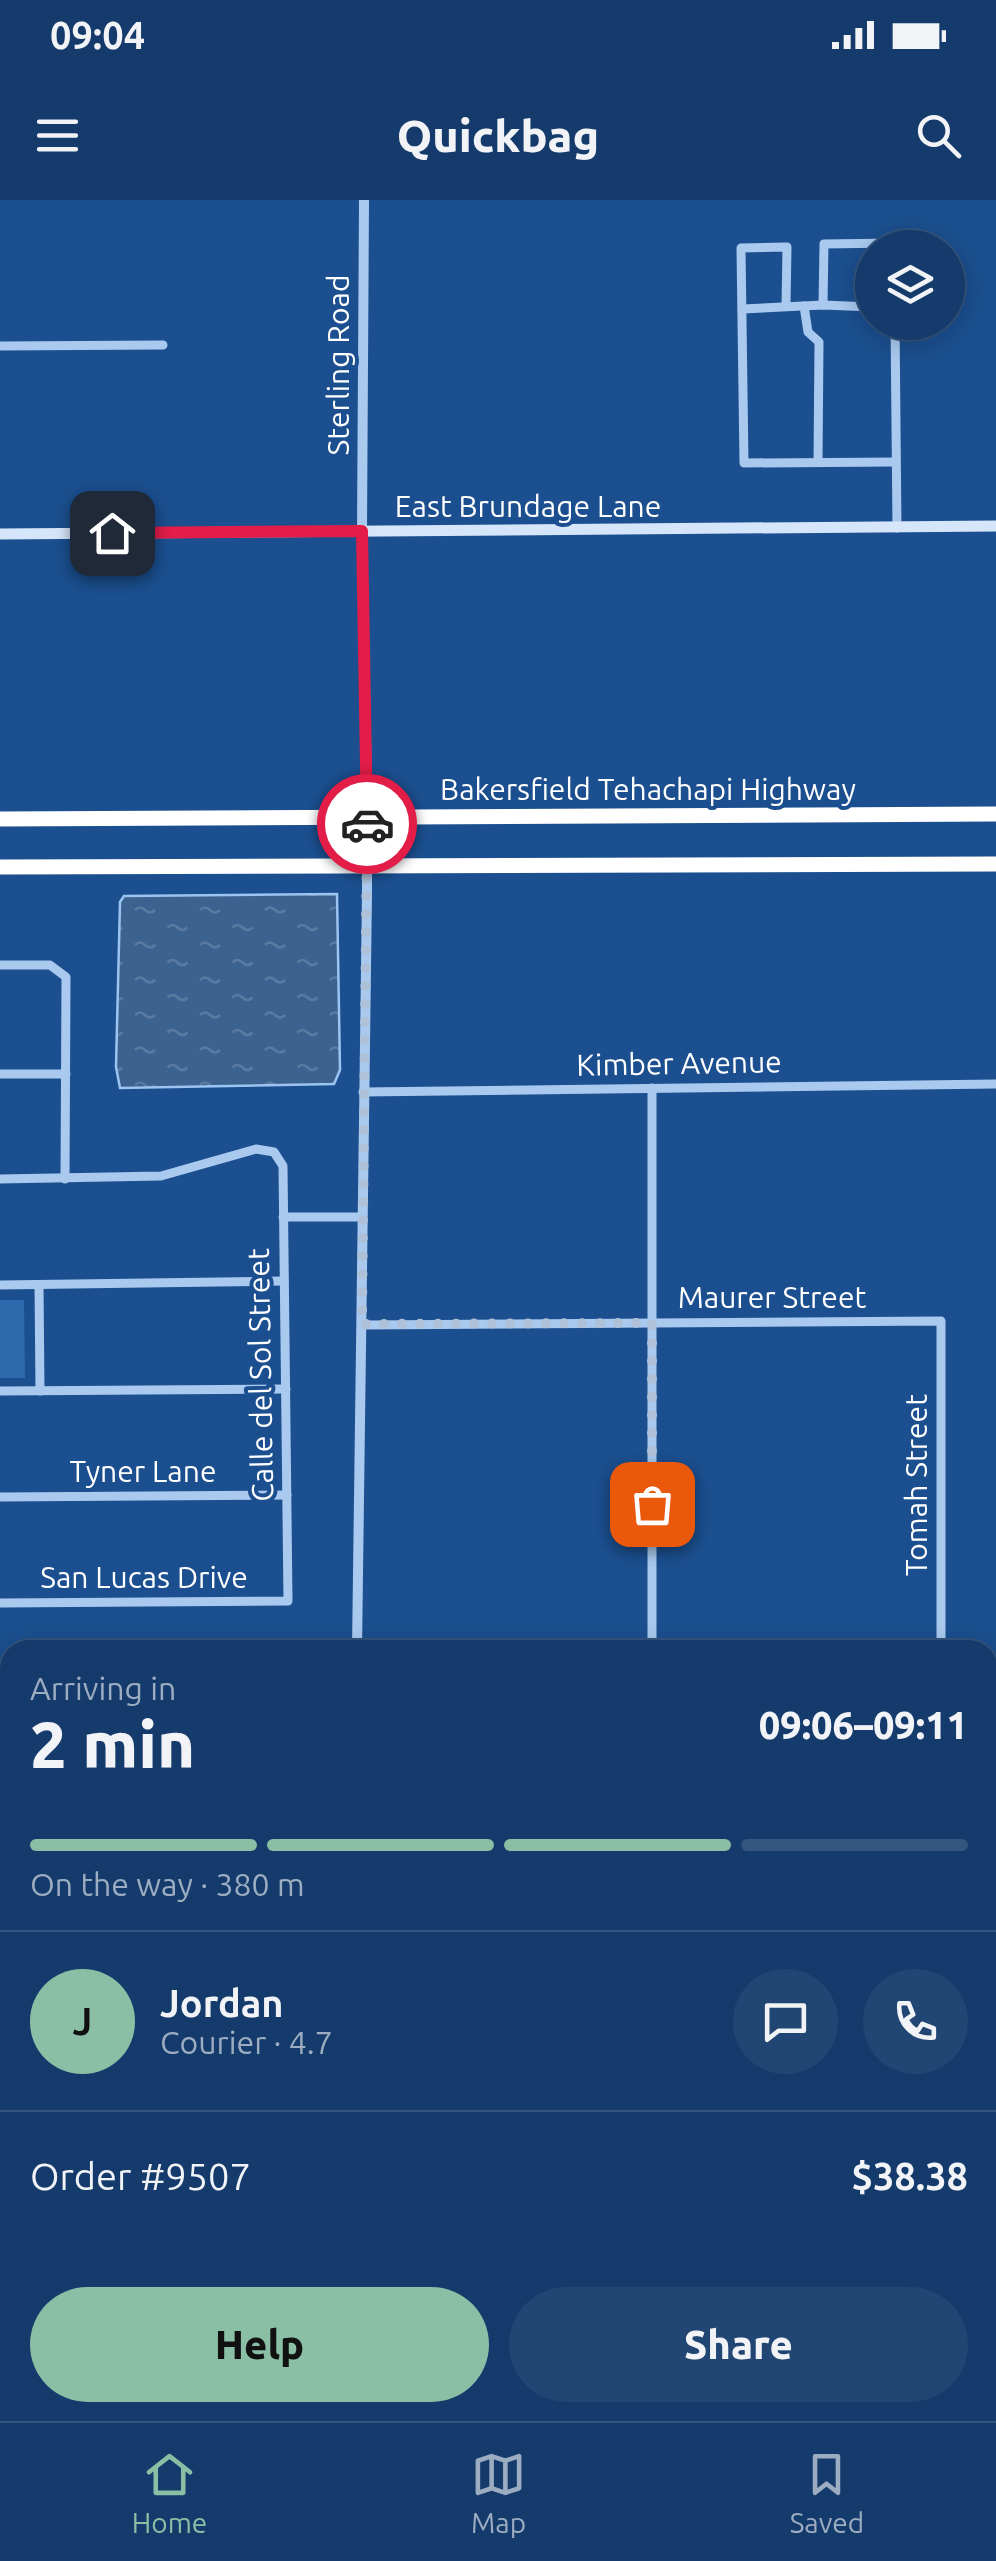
<!DOCTYPE html>
<meta charset="utf-8">
<style>
body{margin:0;font-family:Ubuntu,sans-serif;background:#214673;color:#f1f3f6;height:100vh;display:flex;flex-direction:column;font-size:38px;white-space:nowrap}
*{box-sizing:border-box;margin:0}
p{font-size:32px;color:#9dadc1}
.icon{flex:none;width:55px;height:55px;fill:none;stroke:currentColor;stroke-width:2;stroke-linecap:round;stroke-linejoin:round}
.map{position:relative;flex:1;overflow:hidden}
.details{position:absolute;left:0px;top:1440px;width:998px;height:782px;display:flex;flex-direction:column;background:#143b6b;border-radius:30px 30px 0 0;box-shadow:0 5px 25px #0003,0 0 0 2px #33557e}
.details>*{flex:none}
.tools{position:absolute;left:855px;top:30px;display:grid;gap:20px}
.tools a{display:grid;place-items:center;width:110px;height:110px;border-radius:50%;background:#143b6b;box-shadow:0 5px 25px #0003,0 0 0 2px #33557e;font-size:50px}
.pin{position:absolute;display:grid;place-items:center;width:85px;height:85px;color:#fff;margin:-42px;border-radius:20px;box-shadow:0 5px 15px #0006}
.courier{position:absolute;display:grid;place-items:center;width:100px;height:100px;margin:-50px;border:8px solid #e11d48;border-radius:50%;background:#fff;color:#222;box-shadow:0 2px 12px #0007}
.headline em{font-style:normal;font-weight:800}
.headline div{display:flex;flex-direction:column-reverse}
.headline{display:flex;align-items:center;justify-content:space-between;height:170px;padding:0 30px}
h1{font-size:65px;font-weight:800;line-height:75px}
.bar{display:grid;grid-template-columns:repeat(4,1fr);gap:15px 10px;align-content:center;height:120px;padding:0 30px}
.bar i{height:12px;border-radius:8px;background:#33557e}
.bar .active{background:#8abfa5}
.bar p{grid-column:span 4}
.line{display:flex;align-items:center;gap:25px;padding:0 30px;border-top:2px solid #33557e}
.line div{flex:1}
.round{display:grid;place-items:center;flex:none;width:105px;height:105px;border-radius:52px;background:#214673}
.primary-button{display:flex;gap:20px;margin-top:auto;padding:20px 30px}
.primary-button a{flex:1;height:115px;border-radius:60px;background:#8abfa5;color:#111;font-size:40px;font-weight:800;line-height:115px;text-align:center}
.primary-button a+a{background:#214673;color:#f1f3f6}
.status{display:flex;justify-content:space-between;align-items:center;height:70px;padding:0 50px;background:#143b6b;direction:ltr}
.status svg{height:28px;fill:currentColor}
header{display:flex;justify-content:space-between;align-items:center;height:130px;padding:0 30px;background:#143b6b;font-size:45px;font-weight:800}
.tab-bar{display:flex;justify-content:space-around;align-items:center;height:140px;border-top:2px solid #33557e;background:#143b6b;font-size:28px;color:#9dadc1}
.tab-bar a{display:grid;justify-items:center;gap:5px}
.tab-bar .active{color:#8abfa5}
.map>svg:first-child{display:block}
.park{fill:#2e69ad}
.water{fill:url(#water-ripples);stroke:#9cc4f0;stroke-width:2.5}
.lines{fill:none;stroke-linecap:round;stroke-linejoin:round}
.minor{stroke:#a9c9ee;stroke-width:9}
.tertiary{stroke:#a9c9ee;stroke-width:10}
.secondary{stroke:#d6e6fa;stroke-width:11}
.motorway{stroke:#fff;stroke-width:15}
.tertiary-bridge{stroke:#a9c9ee;stroke-width:10}
.done{stroke:#afc1d8;stroke-width:10;stroke-dasharray:0 18}
.route{stroke:#e11d48;stroke-width:12}
.labels{text-anchor:middle;dominant-baseline:central;stroke-width:8;stroke-linejoin:round;paint-order:stroke}
.street-label{font-size:30px;fill:#fff;stroke:#1b4f8f}
</style>
<div class="status"><b>09:04</b><svg viewBox="0 0 49 12"><path d="M0 12V9h3v3zM5 12V6h3v6zM10 12V3h3v9zM15 12V0h3v12zM26 1h20v11H26zM47 4h2v5h-2z"/></svg></div>
<header><svg class="icon" aria-label="menu" viewBox="0 0 24 24"><path d="M4 6h16M4 12h16M4 18h16"/></svg>Quickbag<svg class="icon" aria-label="search" viewBox="0 0 24 24"><circle cx="10" cy="10" r="6"/><path d="M15 15l6 6"/></svg></header>
<div class="map">
<svg width="996" height="2221" viewBox="0 0 996 2221">
<defs>
<pattern id="water-ripples" width="26" height="14" patternUnits="userSpaceOnUse" patternTransform="scale(2.5)"><rect width="26" height="14" fill="#3c6290"/><path d="M2 4q2-2 4 0t4 0M15 11q2-2 4 0t4 0" fill="none" stroke="#597aa1"/></pattern>
</defs>
<rect width="100%" height="100%" fill="#1b4f8f"/>
<polygon class="park" points="0,1100 24,1100 25,1178 0,1178"/>
<polygon class="water" points="337,694 340,870 334,884 120,888 116,867 120,702 124,696"/>
<g class="lines">
<g class="minor">
<polyline points="823,105 824,44 894,43 894,48"/>
<polyline points="786,106 787,47 741,48 744,263 895,262"/>
<polyline points="804,106 808,132 819,142 818,262"/>
<polyline points="742,109 823,105 872,107"/>
<polyline points="895,122 897,328"/>
<polyline points="0,146 163,145"/>
<polyline points="0,765 50,765 66,777 65,979"/>
<polyline points="0,874 66,874"/>
<polyline points="363,892 996,884"/>
<polyline points="0,979 161,976 256,949 274,952 283,966 288,1401 0,1403"/>
<polyline points="283,1017 362,1017"/>
<polyline points="0,1085 284,1081"/>
<polyline points="39,1085 40,1191"/>
<polyline points="363,1125 941,1121 941,1450"/>
<polyline points="0,1191 286,1189"/>
<polyline points="0,1297 287,1295"/>
<polyline points="652,1450 652,888"/>
<polyline points="988,1471 996,1471"/>
<polyline points="0,1477 10,1477"/>
<polyline points="0,1557 10,1556"/>
<polyline points="0,1668 10,1668"/>
<polyline points="0,1778 10,1777"/>
<polyline points="0,1887 10,1887"/>
<polyline points="0,2001 10,2001"/>
<polyline points="0,2111 10,2111"/>
<polyline points="988,2197 996,2197"/>
<polyline points="275,2221 275,2212"/>
</g>
<g class="tertiary">
<polyline points="364,0 362,331 367,591"/>
<polyline points="357,1450 367,693"/>
<polyline points="351,2212 351,2221"/>
</g>
<polyline class="secondary" points="0,334 996,326"/>
<g class="motorway">
<polyline points="0,619 996,614"/>
<polyline points="0,667 996,664"/>
</g>
<polyline class="tertiary-bridge" points="367,591 367,693"/>
</g>
<g class="lines">
<polyline class="done" points="367,624 362,1124 652,1123 652,1304"/>
<polyline class="route" points="112,333 362,331 367,624"/>
</g>
<g class="labels">
<g class="street-label">
<text transform="translate(338 165) rotate(-90)">Sterling Road</text>
<text x="528" y="306">East Brundage Lane</text>
<text x="648" y="589">Bakersfield Tehachapi Highway</text>
<text transform="translate(679 863) rotate(-1)">Kimber Avenue</text>
<text x="772" y="1097">Maurer Street</text>
<text transform="translate(260 1175) rotate(-91)">Calle del Sol Street</text>
<text x="143" y="1271">Tyner Lane</text>
<text transform="translate(916 1285) rotate(-90)">Tomah Street</text>
<text x="144" y="1377">San Lucas Drive</text>
</g>
</g>
</svg>
<div class="tools">
<a><svg class="icon" aria-label="layers" viewBox="0 0 24 24"><path d="M12 4l9 5-9 5-9-5zM3 14l9 5 9-5"/></svg></a>
</div>
<div class="pin" style="left:652px;top:1304px;background:#ea580c"><svg class="icon" aria-label="bag" viewBox="0 0 24 24"><path d="M5 8h14l-1 12H6zM9 8a3 3 0 0 1 6 0"/></svg></div>
<div class="pin" style="left:112px;top:333px;background:#1f2937"><svg class="icon" aria-label="home" viewBox="0 0 24 24"><path d="M3 11l9-7 9 7M6 9v11h12V9"/></svg></div>
<div class="courier" style="left:367px;top:624px"><svg class="icon" aria-label="car" viewBox="0 0 24 24"><path d="M5 17H2v-5l4-1 3-4h7l3 4 3 1v5h-3M9 17h6M6 11h13"/><circle cx="7" cy="17" r="2"/><circle cx="17" cy="17" r="2"/></svg></div>
<section class="details">
<div class="headline"><div><h1>2 min</h1><p>Arriving in</p></div><em>09:06–09:11</em></div>
<div class="bar"><i class="active"></i><i class="active"></i><i class="active"></i><i></i><p>On the way · 380 m</p></div>
<div class="line" style="height:180px"><b class="round" style="background:#8abfa5;color:#111">J</b><div><b>Jordan</b><p>Courier · 4.7</p></div><a class="round"><svg class="icon" aria-label="chat" viewBox="0 0 24 24"><path d="M4 5h16v11H9l-5 4z"/></svg></a><a class="round"><svg class="icon" aria-label="phone" viewBox="0 0 24 24"><path d="M5 4h4l2 5-3 2q2 4 5 5l2-3 5 2v4C11 20 4 13 5 4z"/></svg></a></div>
<div class="line" style="height:130px"><div>Order #9507</div><b>$38.38</b></div>
<div class="primary-button"><a>Help</a><a>Share</a></div>
</section>
</div>
<nav class="tab-bar">
<a class="active"><svg class="icon" aria-label="home" viewBox="0 0 24 24"><path d="M3 11l9-7 9 7M6 9v11h12V9"/></svg>Home</a>
<a><svg class="icon" aria-label="map" viewBox="0 0 24 24"><path d="M3 6l6-2 6 2 6-2v14l-6 2-6-2-6 2zM9 4v14M15 6v14"/></svg>Map</a>
<a><svg class="icon" aria-label="saved" viewBox="0 0 24 24"><path d="M7 4h10v16l-5-4-5 4z"/></svg>Saved</a>
</nav>
